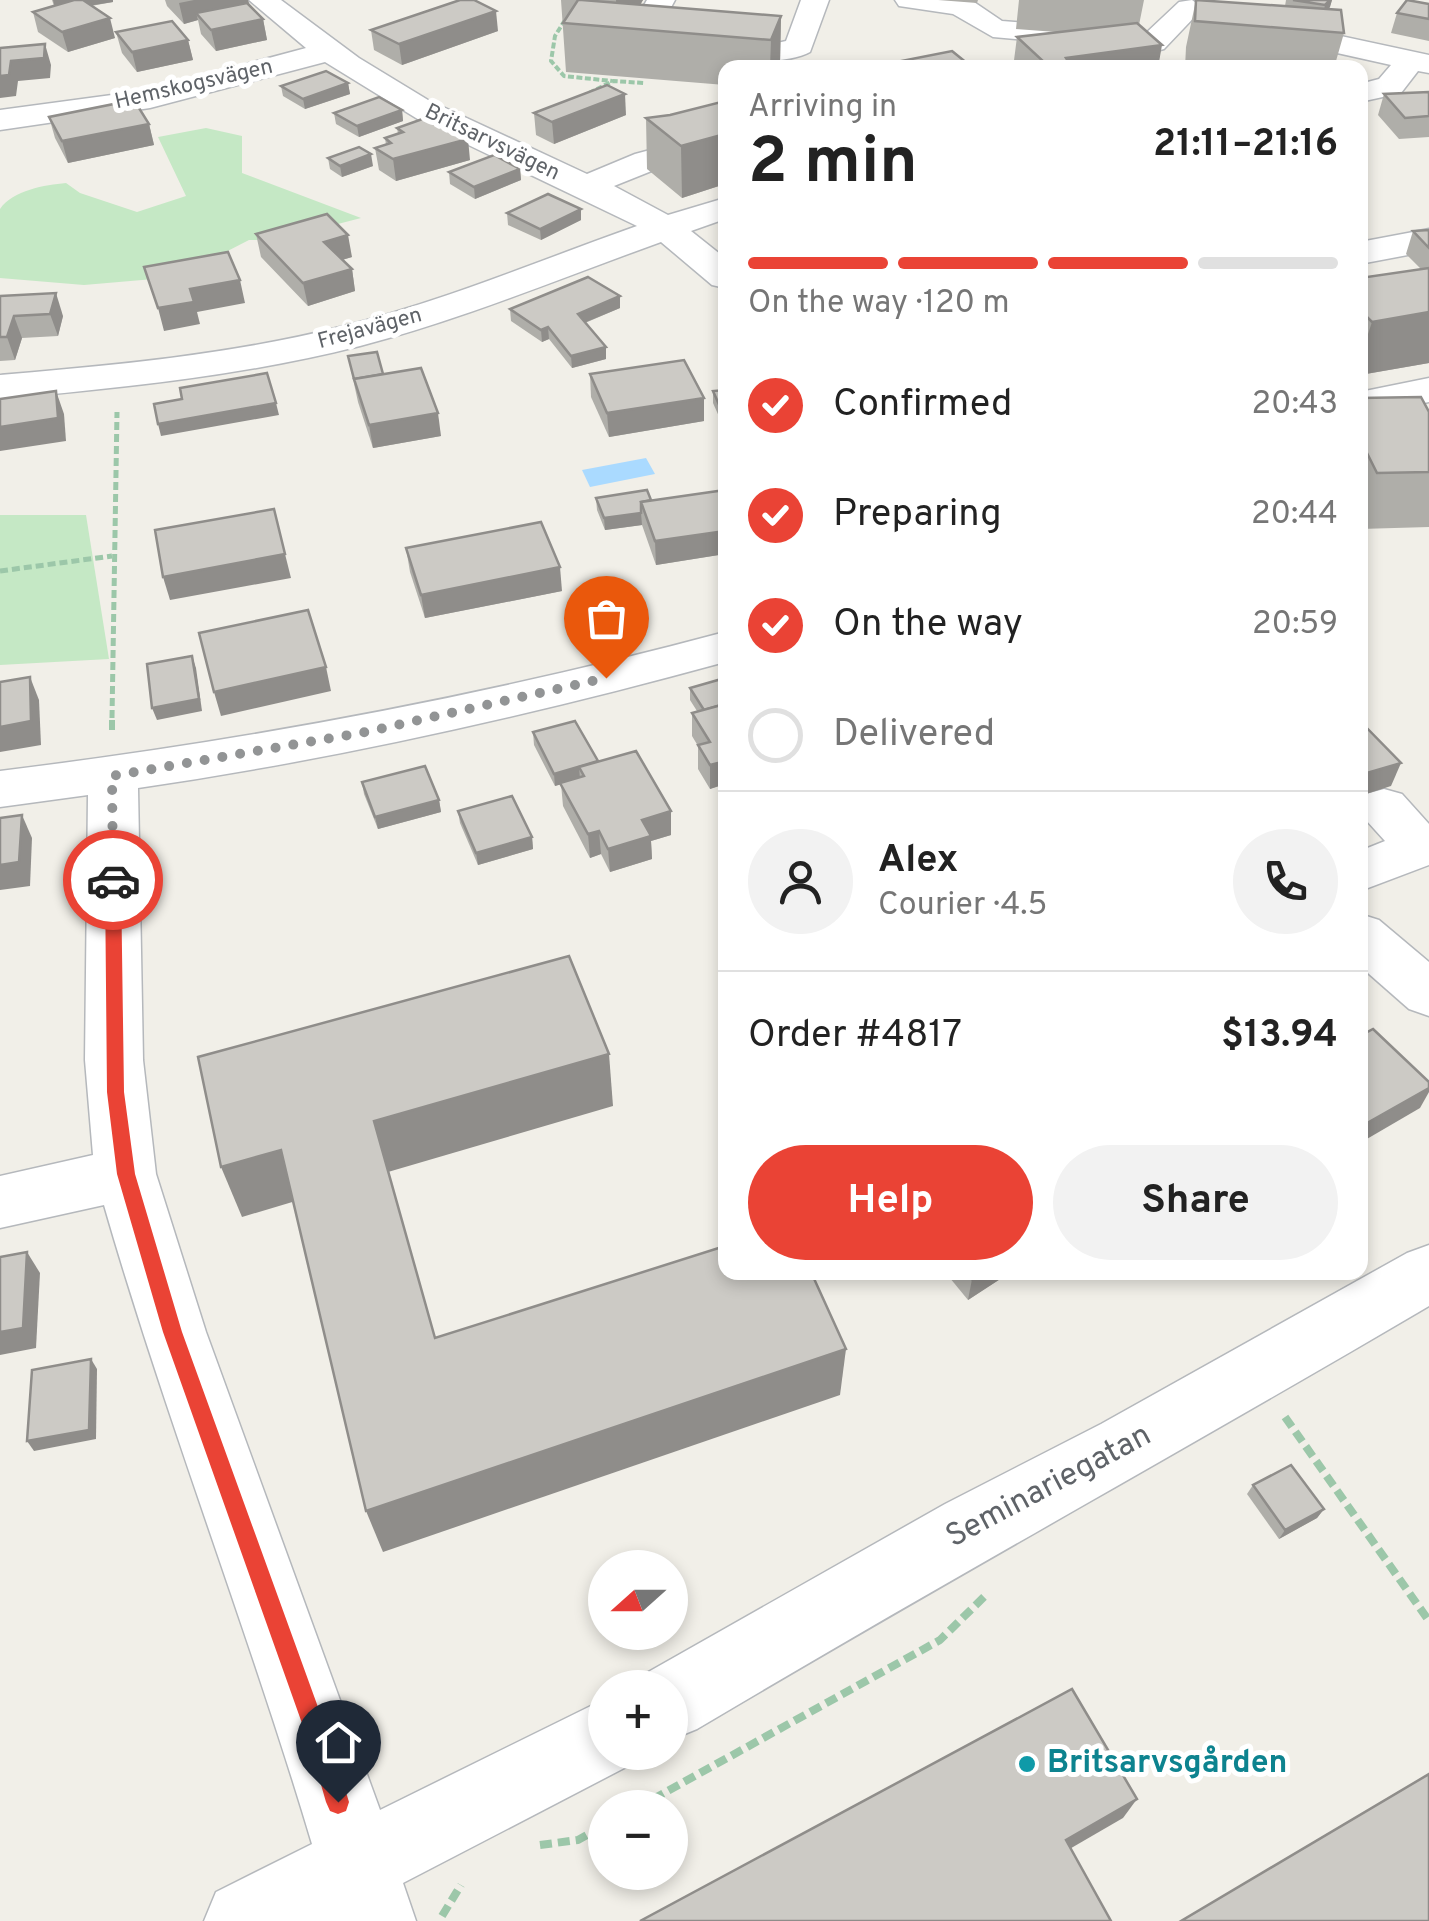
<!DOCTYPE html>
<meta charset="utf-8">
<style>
body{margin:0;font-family:Overpass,sans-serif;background:#f2f2f2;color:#222;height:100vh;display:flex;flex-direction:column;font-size:38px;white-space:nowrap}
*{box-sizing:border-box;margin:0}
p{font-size:32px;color:#767676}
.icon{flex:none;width:55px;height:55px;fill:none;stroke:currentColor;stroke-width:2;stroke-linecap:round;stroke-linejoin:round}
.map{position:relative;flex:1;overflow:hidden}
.side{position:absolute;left:718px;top:60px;width:650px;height:1220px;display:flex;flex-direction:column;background:#fff;border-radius:20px;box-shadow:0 5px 15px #0003}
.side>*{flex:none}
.needle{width:65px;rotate:249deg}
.fabs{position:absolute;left:588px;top:1550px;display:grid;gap:20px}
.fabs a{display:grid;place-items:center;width:100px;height:100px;border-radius:50%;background:#fff;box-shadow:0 5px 15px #0003;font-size:50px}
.pin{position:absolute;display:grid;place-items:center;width:85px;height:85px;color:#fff;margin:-102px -42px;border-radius:50% 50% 50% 0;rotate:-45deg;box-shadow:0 0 10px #0007}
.pin .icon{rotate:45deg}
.courier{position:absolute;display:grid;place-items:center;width:100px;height:100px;margin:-50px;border:8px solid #ea4335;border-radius:50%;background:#fff;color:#222;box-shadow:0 2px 12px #0007}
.overview em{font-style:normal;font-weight:700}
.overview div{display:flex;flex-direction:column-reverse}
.overview{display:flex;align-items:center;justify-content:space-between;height:170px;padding:0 30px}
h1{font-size:65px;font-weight:700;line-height:75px}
.bar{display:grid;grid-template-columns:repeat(4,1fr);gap:15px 10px;align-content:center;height:120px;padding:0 30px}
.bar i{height:12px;border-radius:8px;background:#e0e0e0}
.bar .selected{background:#ea4335}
.bar p{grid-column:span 4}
.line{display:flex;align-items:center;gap:25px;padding:0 30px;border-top:2px solid #e0e0e0}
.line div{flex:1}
.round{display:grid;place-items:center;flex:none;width:105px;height:105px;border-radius:52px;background:#f2f2f2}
ol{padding:0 30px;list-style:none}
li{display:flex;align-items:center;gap:30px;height:110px}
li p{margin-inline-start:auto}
li .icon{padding:10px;border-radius:50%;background:#ea4335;color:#fff;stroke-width:4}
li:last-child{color:#767676}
li i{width:55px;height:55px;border:5px solid #e0e0e0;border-radius:50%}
.primary-button{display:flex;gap:20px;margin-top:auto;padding:20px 30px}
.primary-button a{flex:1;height:115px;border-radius:60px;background:#ea4335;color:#fff;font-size:40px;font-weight:700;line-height:115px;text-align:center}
.primary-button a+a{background:#f2f2f2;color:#222}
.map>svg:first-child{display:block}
.green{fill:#c5e8c5}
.water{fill:#aadaff}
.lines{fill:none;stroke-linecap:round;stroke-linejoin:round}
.minor-casing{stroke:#b5b8bc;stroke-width:3}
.path-far3{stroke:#9cc7a9;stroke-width:4;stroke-dasharray:6 2.5;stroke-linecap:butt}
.path-far2{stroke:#9cc7a9;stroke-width:5;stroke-dasharray:8 4;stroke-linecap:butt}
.path-far1{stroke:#9cc7a9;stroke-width:6;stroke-dasharray:10 5;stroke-linecap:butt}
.path{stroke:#9cc7a9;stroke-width:8;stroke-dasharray:12 6;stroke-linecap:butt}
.minor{fill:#fff;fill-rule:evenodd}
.wall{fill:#afaea9}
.shaded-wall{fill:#8f8d8a}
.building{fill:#cccac5;stroke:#8f8d8a;stroke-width:2.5}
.route{fill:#ea4335}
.done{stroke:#929495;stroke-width:10;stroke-dasharray:0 18}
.culture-dot{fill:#0f9aa8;stroke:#fff;stroke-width:4}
.labels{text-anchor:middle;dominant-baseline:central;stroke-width:10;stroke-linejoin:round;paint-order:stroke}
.far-street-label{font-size:22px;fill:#5f6368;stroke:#fff}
.near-street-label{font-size:32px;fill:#5f6368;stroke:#fff}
.near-culture-label{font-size:32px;font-weight:bold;fill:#0d838f;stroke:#fff;text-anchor:start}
</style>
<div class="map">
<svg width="1429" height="1921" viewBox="0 0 1429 1921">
<rect width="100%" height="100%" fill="#f1efe8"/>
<g class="green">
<path d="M206 128 242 136V173L361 218 276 240H249L177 277 84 285 0 278V209C13 190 45 185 66 183L80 193 137 212 186 196 158 137Z"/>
<polygon points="0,515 86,515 109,659 0,665"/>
</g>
<polygon class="water" points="646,458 655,474 590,487 582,470"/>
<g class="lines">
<g class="minor-casing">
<g id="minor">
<path d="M249 0H281L359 58 428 100 587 174 635 154 725 130V150L659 168 614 186 668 215 725 198V219L691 231 725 258V288L712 285 661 242C561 278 463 319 360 346 242 376 121 388 0 399V375C114 365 229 355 340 327 442 302 538 261 637 226L429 126 325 62 150 108 0 130V110L149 90 306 48Z"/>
<path d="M647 0H675L656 35 768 45 786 41 801 0H829L810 52C777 71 665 58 626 48L622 42Z"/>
<polygon points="895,0 971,0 1002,21 1146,33 1179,2 1192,0 1203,8 1164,49 1153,52 993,37 953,14 899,6"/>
<polygon points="1266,20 1429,55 1429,73 1418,71 1401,93 1360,102 1360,84 1379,79 1391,65 1256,35 1251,29 1256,23"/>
<polygon points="1429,229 1429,251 1360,264 1360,242"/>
<polygon points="1429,378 1429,402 1360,416 1360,392"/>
<path d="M725 632V662C532 715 337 759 138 788L143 1060 156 1174 206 1332 380 1810 605 1699V1752H637L632 1764 403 1883 416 1921H204L216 1892 312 1844C248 1629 166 1420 104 1205L0 1228V1176L93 1155 85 1060 88 795 0 807V771C245 741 486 696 725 632Z"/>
<polygon points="1384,789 1402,794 1429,824 1429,865 1360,891 1360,851 1385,841 1366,820 1360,805 1366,794"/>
<polygon points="1360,914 1379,920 1429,962 1429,1016 1409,1009 1360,966"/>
<path d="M1429 1245V1306C1186 1449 939 1585 697 1729L670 1740V1688H638L643 1675 945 1504 1101 1424 1407 1253Z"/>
</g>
</g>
<g class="path-far3">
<polyline points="565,20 555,36 551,61 564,76 612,81"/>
<polyline points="589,93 613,81 644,83"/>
</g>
<g class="path-far2">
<polyline points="0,571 112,556"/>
<polyline points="112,718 117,412"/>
</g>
<polyline class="path-far1" points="112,730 112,715"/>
<g class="path">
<polyline points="1285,1417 1429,1621"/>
<polyline points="637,1808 940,1640 988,1593"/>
<polyline points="540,1845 578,1840 605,1825"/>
<polyline points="442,1916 461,1885"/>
</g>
<use href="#minor" class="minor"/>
</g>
<g class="wall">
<polygon points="52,0 113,0 113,2 91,6 115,38 68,52 38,32 33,12 54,6"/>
<polygon points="165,0 248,0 250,6 263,19 267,40 216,51 201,34 198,20 184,24 167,6"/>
<polygon points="561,0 643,0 640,5 781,16 780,64 778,68 725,68 725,85 566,72"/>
<polygon points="938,0 978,0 977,3"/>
<polygon points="1019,0 1144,0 1139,25 1158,68 1013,68 1017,37 1056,32 1016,29"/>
<polygon points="1196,0 1285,6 1286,0 1332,0 1329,9 1344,33 1334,68 1185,68 1186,47"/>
<polygon points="1429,4 1429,41 1391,33 1397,13"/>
<polygon points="371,30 498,31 402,65 374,50"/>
<polygon points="116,32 188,40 193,60 137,72 122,53"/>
<polygon points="348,83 350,94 305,109 283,96 281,86"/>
<polygon points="1429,92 1429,137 1399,139 1378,115 1384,94"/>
<polygon points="725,101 725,184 682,198 647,169 646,118 670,115"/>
<polygon points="402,110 403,121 359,137 336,124 334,113"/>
<polygon points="534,113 626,115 554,144 536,135"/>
<polygon points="49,117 149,124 154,145 68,163 55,138"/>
<polygon points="397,128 470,160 396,181 379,170 375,148 386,145 385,138 398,134"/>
<polygon points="328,158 373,166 342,177 330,169"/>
<polygon points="520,169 521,180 475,199 450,184 449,172"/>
<polygon points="581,209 581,220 541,240 508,225 507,213"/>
<polygon points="1429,230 1429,363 1360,375 1360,278 1421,269 1406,254 1413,231"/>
<polygon points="256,234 352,257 342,260 352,269 355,291 308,306 261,257"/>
<polygon points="0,296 63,316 58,336 22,338 15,360 0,361"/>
<polygon points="620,296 620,308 585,323 606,347 606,359 572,368 549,339 542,342 511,321 510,309"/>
<polygon points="348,356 383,374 441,436 373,448 358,402"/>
<polygon points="590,374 704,398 704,421 609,437 591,397"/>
<polygon points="725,390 725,430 713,403 713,391"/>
<polygon points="1360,398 1429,412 1429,527 1360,529"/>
<polygon points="725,490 725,554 656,565 642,525 605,530 597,510 596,498 651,500"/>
<polygon points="406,548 562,591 425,618 410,572"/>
<polygon points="725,678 725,791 722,785 710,789 698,769 698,746 692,736 692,713 697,711 690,700 690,688"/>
<polygon points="533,732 598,762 671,835 651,841 652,859 610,872 601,854 590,858 563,806 561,784 555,786 534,745"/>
<polygon points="362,782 439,800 441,812 378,829 364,794"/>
<polygon points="458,811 532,837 533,849 478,865 460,823"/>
<polygon points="945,1272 1011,1272 968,1300"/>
<polygon points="1253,1485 1324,1509 1317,1518 1279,1539 1247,1494"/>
</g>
<g class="shaded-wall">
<polygon points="53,0 113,0 113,2 56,11"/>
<polygon points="194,0 248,0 250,9 196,13 198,20 184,24 179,3"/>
<polygon points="616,0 643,0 626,28 617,28"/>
<polygon points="1330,0 1332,0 1330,7 1323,15 1325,5"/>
<polygon points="496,11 498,31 402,65 399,44"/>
<polygon points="781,16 780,64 778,68 770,68 771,40"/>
<polygon points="110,18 115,38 68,52 62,32"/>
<polygon points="263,19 267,40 216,51 211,30"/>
<polygon points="188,40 193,60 137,72 132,52"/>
<polygon points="45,44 51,65 50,78 18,81 16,96 0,98 0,76 11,61"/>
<polygon points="1162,45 1158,68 1045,68 1046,64 1066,58"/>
<polygon points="348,83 350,94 305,109 303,99"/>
<polygon points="625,94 626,115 554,144 552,122"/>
<polygon points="402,110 403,121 359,137 357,126"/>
<polygon points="149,124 154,145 68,163 62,141"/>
<polygon points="725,134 725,184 682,198 681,146"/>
<polygon points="468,139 470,160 396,181 393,159"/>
<polygon points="371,154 373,166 342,177 340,166"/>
<polygon points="520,169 521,180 475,199 474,187"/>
<polygon points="581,209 581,220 541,240 540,229"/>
<polygon points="348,235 352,257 328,264 324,242"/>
<polygon points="352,269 355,291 308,306 303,283"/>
<polygon points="240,280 245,303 197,312 200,324 164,331 158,308 190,289"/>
<polygon points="56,293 63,316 58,336 50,314"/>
<polygon points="620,296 620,308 579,325 578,314"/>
<polygon points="1429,312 1429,363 1360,375 1360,358 1372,322"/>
<polygon points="14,316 22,338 15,360 7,337"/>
<polygon points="548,327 549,339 542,342 541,330"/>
<polygon points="606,347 606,359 572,368 571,356"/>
<polygon points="56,391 64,414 66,441 0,451 0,427"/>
<polygon points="704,398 704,421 609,437 607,413"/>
<polygon points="276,403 279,415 161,436 158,424"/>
<polygon points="438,413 441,436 373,448 369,425"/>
<polygon points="641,513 642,525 605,530 604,518"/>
<polygon points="725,531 725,554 656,565 655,541"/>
<polygon points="285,554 291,578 170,600 163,577"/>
<polygon points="560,567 562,591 425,618 421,595"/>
<polygon points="192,656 196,668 202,711 157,720 152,708"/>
<polygon points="326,667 331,691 221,716 214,692"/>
<polygon points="30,677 39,700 41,745 0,752 0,727"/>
<polygon points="598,761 579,767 580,779 555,786 554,774"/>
<polygon points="722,762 722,785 710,789 710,765"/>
<polygon points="1401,763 1391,786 1360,796 1360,775"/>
<polygon points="439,800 441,812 378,829 375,817"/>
<polygon points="671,811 671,835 651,841 652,859 610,872 608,849 642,820"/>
<polygon points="22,815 32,838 30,886 0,890 0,865"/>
<polygon points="599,831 601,854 590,858 588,834"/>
<polygon points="532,837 533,849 478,865 476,853"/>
<polygon points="609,1054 613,1106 388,1172 374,1121"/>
<polygon points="1429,1088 1429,1092 1420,1108 1360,1143 1360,1127"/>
<polygon points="281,1150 299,1200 242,1217 221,1167"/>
<polygon points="27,1252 40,1273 36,1348 0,1355 0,1332"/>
<polygon points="983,1272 1011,1272 968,1300 972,1279"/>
<polygon points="846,1349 840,1395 383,1552 366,1511"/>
<polygon points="91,1359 97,1369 96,1439 34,1451 27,1441"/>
<polygon points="1324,1509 1317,1518 1279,1539 1285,1530"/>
<polygon points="1137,1799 1123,1818 1054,1858 1066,1840"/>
</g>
<g class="building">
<polygon points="74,0 83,0 110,18 62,32 33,12"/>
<polygon points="460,0 474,0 496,11 399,44 371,30"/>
<polygon points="578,0 582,0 781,16 771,40 563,23"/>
<polygon points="1196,0 1341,10 1344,33 1195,21"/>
<polygon points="1293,0 1330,0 1325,5"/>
<polygon points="1407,0 1429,4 1429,19 1397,13"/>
<polygon points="247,3 263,19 211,30 196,13"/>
<polygon points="172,21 188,40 132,52 116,32"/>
<polygon points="1137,23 1162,45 1066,58 1068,61 1046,64 1017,37"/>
<polygon points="45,44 44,58 11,61 9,75 0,76 0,48"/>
<polygon points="952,51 973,68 866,68"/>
<polygon points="326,71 348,83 303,99 281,86"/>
<polygon points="607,85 625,94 552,122 534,113"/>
<polygon points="1429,92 1429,116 1405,118 1384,94"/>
<polygon points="379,97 402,110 357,126 334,113"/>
<polygon points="134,100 149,124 62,141 49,117"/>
<polygon points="725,101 725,134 681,146 646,118 670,115"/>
<polygon points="431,116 468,139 393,159 375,148 391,143 385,138 403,132 397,128"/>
<polygon points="359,147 371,154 340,166 328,158"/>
<polygon points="494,155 520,169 474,187 449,172"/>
<polygon points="548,194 581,209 540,229 507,213"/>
<polygon points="327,214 348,235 324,242 352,269 303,283 256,234"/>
<polygon points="1429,230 1429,248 1413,231"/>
<polygon points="228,252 240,280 190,289 194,302 158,308 144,267"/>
<polygon points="1429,268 1429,312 1372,322 1360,310 1360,278"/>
<polygon points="588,277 620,296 578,314 606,347 571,356 548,327 541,330 510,309"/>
<polygon points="56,293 50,314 14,316 7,337 0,337 0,296"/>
<polygon points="377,352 383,374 354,379 348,356"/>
<polygon points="684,360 704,398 607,413 590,374"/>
<polygon points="421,368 438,413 369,425 354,379"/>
<polygon points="267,373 276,403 158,424 154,404 182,399 180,388"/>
<polygon points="725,390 725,418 713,391"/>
<polygon points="56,391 58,418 0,427 0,399"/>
<polygon points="1421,397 1429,412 1429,472 1377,473 1360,439 1360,398"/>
<polygon points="647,490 651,500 641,502 641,513 604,518 596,498"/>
<polygon points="725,490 725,531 655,541 641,502"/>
<polygon points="274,509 285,554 163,577 155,530"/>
<polygon points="541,522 560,567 421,595 406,548"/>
<polygon points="308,610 326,667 214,692 199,633"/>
<polygon points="192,656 199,699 152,708 147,664"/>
<polygon points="30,677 31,721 0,727 0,682"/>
<polygon points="725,678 725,704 704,710 690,688"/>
<polygon points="725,704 725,767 722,762 710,765 698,745 710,742 692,713"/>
<polygon points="575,721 598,761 554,774 533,732"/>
<polygon points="1360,721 1401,763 1360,775"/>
<polygon points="636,751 671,811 642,820 651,836 608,849 599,831 588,834 560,783 584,776 579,767"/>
<polygon points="425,766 439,800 375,817 362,782"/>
<polygon points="512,796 532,837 476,853 458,811"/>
<polygon points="22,815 19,862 0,865 0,818"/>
<polygon points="569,956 609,1054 374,1121 435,1338 725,1246 725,1272 811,1272 846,1349 366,1511 281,1150 221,1167 198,1057"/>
<polygon points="1373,1029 1429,1082 1429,1088 1360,1127 1360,1036"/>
<polygon points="27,1252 23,1328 0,1332 0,1257"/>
<polygon points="967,1272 983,1272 972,1279"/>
<polygon points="91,1359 89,1430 27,1441 32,1370"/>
<polygon points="1291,1465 1324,1509 1285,1530 1253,1485"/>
<polygon points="1072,1689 1137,1799 1066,1840 1111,1921 640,1921"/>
<polygon points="1429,1774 1429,1921 1181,1921"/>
</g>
<polygon class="route" points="113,875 121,880 124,1092 135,1174 182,1332 331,1743 349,1802 346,1811 338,1814 330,1811 326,1802 309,1743 163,1332 117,1174 107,1092 105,880"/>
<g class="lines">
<polyline class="done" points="113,880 112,776 366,732 606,678"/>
</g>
<circle class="culture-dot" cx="1027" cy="1764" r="10"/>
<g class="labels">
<g class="far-street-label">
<text transform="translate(194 85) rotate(-13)">Hemskogsvägen</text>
<text transform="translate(492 143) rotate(26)">Britsarvsvägen</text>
<text transform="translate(370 329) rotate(-15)">Frejavägen</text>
</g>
<g class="near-street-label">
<text transform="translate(1049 1487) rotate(-28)">Seminariegatan</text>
</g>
<g class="near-culture-label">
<text x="1047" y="1764">Britsarvsgården</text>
</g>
</g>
</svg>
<div class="fabs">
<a><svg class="needle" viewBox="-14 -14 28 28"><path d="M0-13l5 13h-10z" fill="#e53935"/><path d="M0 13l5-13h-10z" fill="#767676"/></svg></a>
<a>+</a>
<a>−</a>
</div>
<div class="pin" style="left:606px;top:678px;background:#ea580c"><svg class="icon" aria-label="bag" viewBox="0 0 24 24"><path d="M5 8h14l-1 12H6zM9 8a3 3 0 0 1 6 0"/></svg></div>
<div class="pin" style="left:338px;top:1802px;background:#1f2937"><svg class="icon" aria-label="home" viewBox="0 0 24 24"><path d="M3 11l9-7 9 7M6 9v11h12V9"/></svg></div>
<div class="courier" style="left:113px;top:880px"><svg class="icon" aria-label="car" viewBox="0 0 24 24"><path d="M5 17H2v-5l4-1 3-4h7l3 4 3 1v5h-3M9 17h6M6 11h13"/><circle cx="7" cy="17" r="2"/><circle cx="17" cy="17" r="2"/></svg></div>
<section class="side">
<div class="overview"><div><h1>2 min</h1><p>Arriving in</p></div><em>21:11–21:16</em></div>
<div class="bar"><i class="selected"></i><i class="selected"></i><i class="selected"></i><i></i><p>On the way · 120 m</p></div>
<ol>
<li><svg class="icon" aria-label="check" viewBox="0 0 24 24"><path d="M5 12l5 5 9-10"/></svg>Confirmed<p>20:43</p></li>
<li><svg class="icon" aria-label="check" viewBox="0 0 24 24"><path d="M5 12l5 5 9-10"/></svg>Preparing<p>20:44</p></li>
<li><svg class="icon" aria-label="check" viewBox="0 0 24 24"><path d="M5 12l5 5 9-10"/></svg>On the way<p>20:59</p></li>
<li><i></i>Delivered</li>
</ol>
<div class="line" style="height:180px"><a class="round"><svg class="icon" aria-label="person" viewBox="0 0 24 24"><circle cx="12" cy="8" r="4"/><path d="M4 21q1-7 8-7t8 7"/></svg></a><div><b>Alex</b><p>Courier · 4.5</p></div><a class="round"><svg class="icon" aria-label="phone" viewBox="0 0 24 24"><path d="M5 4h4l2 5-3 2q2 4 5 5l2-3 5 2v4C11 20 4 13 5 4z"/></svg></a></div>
<div class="line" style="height:130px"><div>Order #4817</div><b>$13.94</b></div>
<div class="primary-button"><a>Help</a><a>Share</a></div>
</section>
</div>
